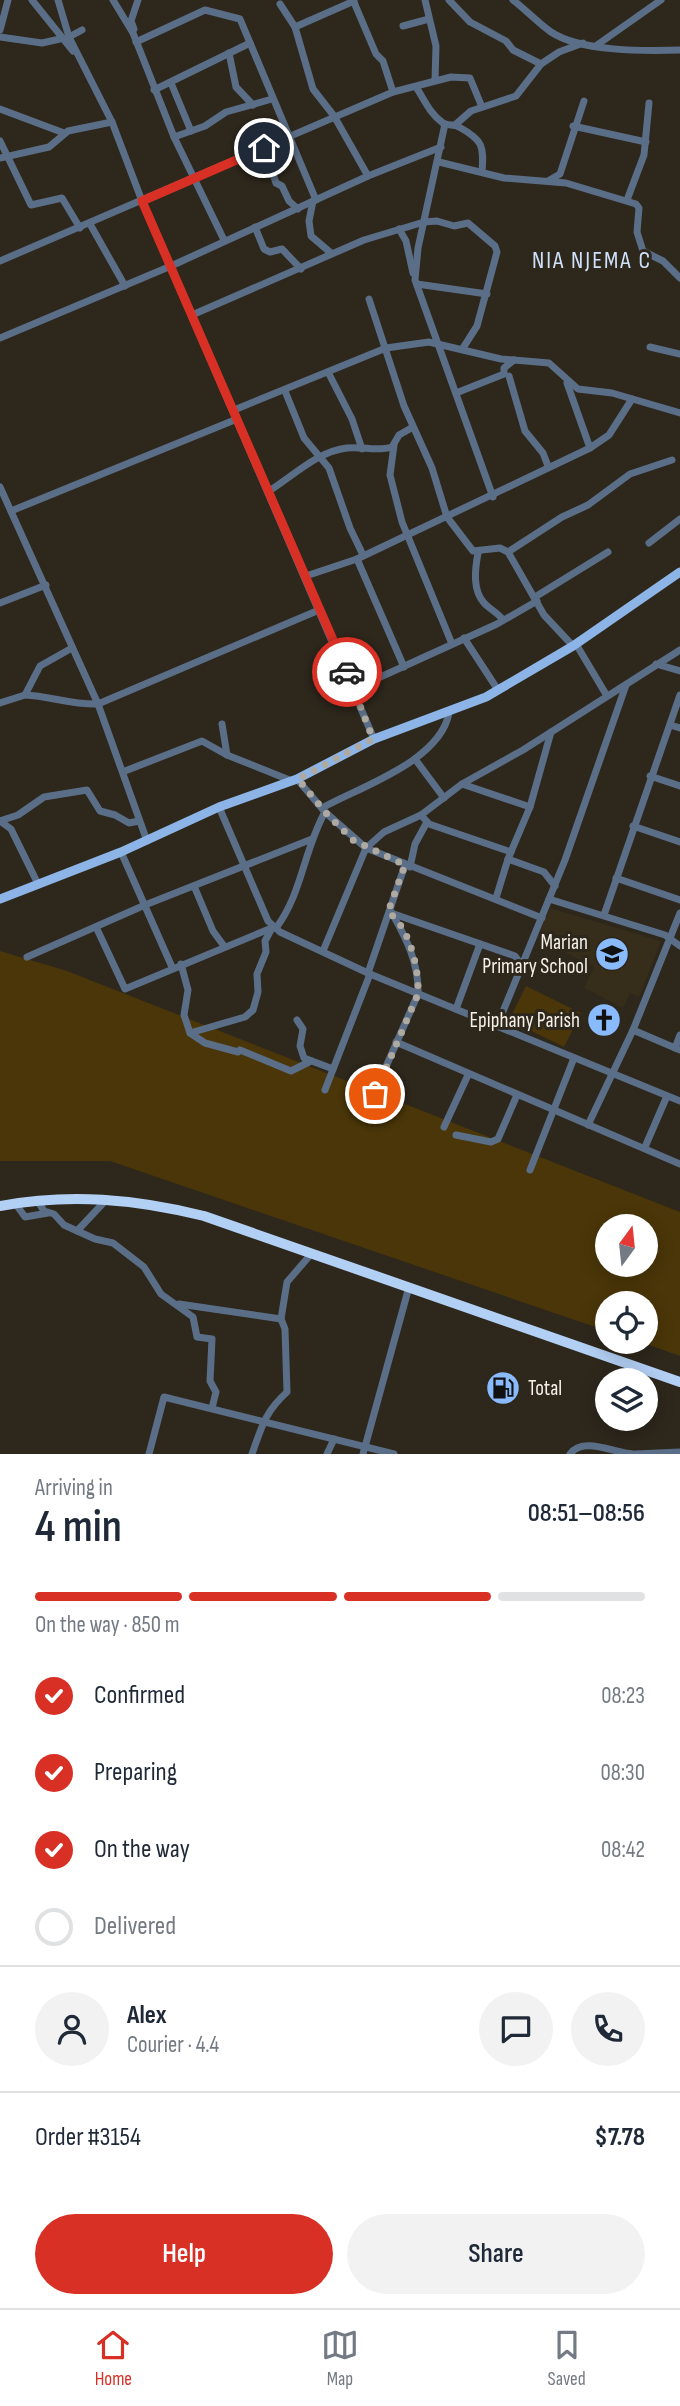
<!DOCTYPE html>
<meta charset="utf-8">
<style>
body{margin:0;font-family:"Sofia Sans Condensed",sans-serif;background:#f2f2f3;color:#1f2937;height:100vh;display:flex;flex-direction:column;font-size:26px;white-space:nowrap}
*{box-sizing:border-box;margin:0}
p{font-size:23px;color:#747a83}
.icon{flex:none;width:38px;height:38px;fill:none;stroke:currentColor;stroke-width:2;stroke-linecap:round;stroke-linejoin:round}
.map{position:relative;height:1454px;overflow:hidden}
.side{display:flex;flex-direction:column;background:#fff;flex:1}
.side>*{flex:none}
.needle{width:46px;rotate:15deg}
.fabs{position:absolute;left:595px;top:1214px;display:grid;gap:14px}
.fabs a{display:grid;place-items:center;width:63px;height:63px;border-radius:50%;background:#fff;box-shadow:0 4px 18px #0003;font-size:35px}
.pin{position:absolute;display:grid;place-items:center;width:60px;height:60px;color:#fff;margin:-30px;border:4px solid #fff;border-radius:50%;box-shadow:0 2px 7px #0007}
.courier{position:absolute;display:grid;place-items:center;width:70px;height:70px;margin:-35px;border:5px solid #d93025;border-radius:50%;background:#fff;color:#222;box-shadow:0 2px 9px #0007}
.overview em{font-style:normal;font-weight:600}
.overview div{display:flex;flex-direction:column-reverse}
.overview{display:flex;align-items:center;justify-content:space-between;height:119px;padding:0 35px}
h1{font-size:46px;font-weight:600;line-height:52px}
.bar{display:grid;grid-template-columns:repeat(4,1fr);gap:10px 7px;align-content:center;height:84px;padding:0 35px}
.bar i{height:9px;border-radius:5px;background:#e0e1e3}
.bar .active{background:#d93025}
.bar p{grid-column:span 4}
.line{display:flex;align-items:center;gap:18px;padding:0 35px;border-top:2px solid #e0e1e3}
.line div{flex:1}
.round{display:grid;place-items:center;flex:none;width:74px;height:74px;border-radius:37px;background:#f2f2f3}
ol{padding:0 35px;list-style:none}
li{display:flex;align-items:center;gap:21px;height:77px}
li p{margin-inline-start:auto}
li .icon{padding:7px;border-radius:50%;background:#d93025;color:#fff;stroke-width:4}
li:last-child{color:#747a83}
li i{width:38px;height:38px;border:4px solid #e0e1e3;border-radius:50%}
.primary-button{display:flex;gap:14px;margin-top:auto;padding:14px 35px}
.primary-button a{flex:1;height:80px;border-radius:42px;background:#d93025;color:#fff;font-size:28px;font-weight:600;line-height:80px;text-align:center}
.primary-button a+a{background:#f2f2f3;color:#1f2937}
.tab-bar{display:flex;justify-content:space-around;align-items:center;height:98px;border-top:2px solid #e0e1e3;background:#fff;font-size:19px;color:#747a83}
.tab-bar a{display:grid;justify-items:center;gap:4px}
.tab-bar .active{color:#d93025}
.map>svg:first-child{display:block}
.built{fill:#362d1b}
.green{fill:#4a3608;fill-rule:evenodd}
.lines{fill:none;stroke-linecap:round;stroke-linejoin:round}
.minor{stroke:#5b6e87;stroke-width:7}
.major{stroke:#8cb4e7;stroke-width:9}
.highway{stroke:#b2cff4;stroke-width:10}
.done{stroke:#afaaa1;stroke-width:7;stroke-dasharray:0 12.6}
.route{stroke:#d93025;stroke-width:9}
.labels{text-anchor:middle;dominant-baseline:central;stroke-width:6;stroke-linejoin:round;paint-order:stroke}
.poi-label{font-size:21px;fill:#f5f1e9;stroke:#2d271c;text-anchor:end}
.quarter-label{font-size:24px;letter-spacing:2px;fill:#cee1fa;stroke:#2d271c}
</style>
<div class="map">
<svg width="680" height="1454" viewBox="0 0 680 1454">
<rect width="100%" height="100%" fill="#2d271c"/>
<polygon class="built" points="550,908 661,941 639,997 630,993 623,1008 584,988 594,967 537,938"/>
<g class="green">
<path d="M0 951 67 971 680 1212V1356L641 1342H646V1304H607V1331L110 1161H0ZM607 1227H646V1265H607Z"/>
<polygon points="526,986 581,1013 564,1047 509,1020"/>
</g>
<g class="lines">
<g class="minor">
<polyline points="32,0 73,51"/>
<polyline points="58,0 69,37 112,122 142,201 374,739"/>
<polyline points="113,0 133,33 174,137 224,240"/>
<polyline points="353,0 376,54 383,61 393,92 451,77 470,78 482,107"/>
<polyline points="425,0 436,46 435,80"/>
<polyline points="449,0 470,22 506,41 513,50 541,64"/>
<path d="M513 0C526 10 538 23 551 32 581 52 645 51 680 50"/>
<polyline points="280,4 295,27 313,89 334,116 368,176"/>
<polyline points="403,26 429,19"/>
<polyline points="295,27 354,1"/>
<polyline points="134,29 131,21 138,0"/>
<polyline points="0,30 8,0"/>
<polyline points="0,37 42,43 60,39"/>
<polyline points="69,37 82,30"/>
<polyline points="136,42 205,10 240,19 316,200"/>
<polyline points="597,45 661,0"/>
<polyline points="229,53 236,87 253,105"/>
<polyline points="171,83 191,131"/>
<path d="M416 87C424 99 430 114 443 123 448 126 454 124 459 127 483 140 484 146 482 172"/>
<polyline points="154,90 250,43"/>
<polyline points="0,109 64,133"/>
<polyline points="445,124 418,248 415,280 493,497"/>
<polyline points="455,125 471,111 516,96 541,64 559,52 583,43"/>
<polyline points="573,126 646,142"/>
<polyline points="174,137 205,126 226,112 272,99"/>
<polyline points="0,141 31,205 62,198 80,228"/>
<polyline points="264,148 276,183 282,186 289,201 298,209"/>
<polyline points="0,158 49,147 68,131 112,122"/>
<polyline points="439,162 504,178 566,183 636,204 639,208 637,232 643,251 663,261 680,278"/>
<polyline points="548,181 560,174 584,101"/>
<polyline points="627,200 644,155 649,103"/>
<polyline points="313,201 309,221 311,236 331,253"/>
<polyline points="90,224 125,286"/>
<polyline points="255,227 264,249 270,252 282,249 301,269"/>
<polyline points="399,229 406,241 413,273"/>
<polyline points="0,261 393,92"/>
<polyline points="417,284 487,294"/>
<polyline points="369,299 404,406 432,468 447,517 473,551 500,548 508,552 544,615 573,646"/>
<polyline points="192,315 364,240 424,222 437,221 454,226 468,223 495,246 497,252 477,326 463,348"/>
<polyline points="0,338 171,266 368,176 441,147"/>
<polyline points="650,347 680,354"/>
<polyline points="328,372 352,419 362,449"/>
<polyline points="509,376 525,431 543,453 548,466"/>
<polyline points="567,383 590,448"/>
<polyline points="285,391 304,438 329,468 350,528 363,555"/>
<polyline points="456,393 504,374 504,368 514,360"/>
<polyline points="234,410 386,348 429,342 501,359 549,363 578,389 612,393 680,413"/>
<polyline points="394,445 390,475 402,522 452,644"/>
<polyline points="0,487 98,704 147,841"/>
<path d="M269 491C293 476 318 451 347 448 363 446 376 452 392 447L399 435 413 427"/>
<polyline points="11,511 237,419"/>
<polyline points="649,543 680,519"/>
<polyline points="508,552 562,517 588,505 630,474 672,460"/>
<path d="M478 553C475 569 472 591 485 604 491 610 498 613 503 620"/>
<polyline points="357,559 404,667"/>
<polyline points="306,576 357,559 590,448 609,435 632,399"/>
<polyline points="535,597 608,552"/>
<polyline points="0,603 46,585"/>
<polyline points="464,638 498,690"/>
<polyline points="576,644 607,696"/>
<polyline points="656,664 680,671"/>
<polyline points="354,689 497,624 537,601"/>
<path d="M25 695C50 696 72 705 98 704L319 610"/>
<polyline points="0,703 25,695 40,666 72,648"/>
<polyline points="222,724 227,755"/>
<polyline points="670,725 680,728"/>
<polyline points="415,759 444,798"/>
<polyline points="125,771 202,741 227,755 292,781"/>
<polyline points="650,776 680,786"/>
<polyline points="297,779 325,812 366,848 384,832 421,815 462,784 523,750 680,650"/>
<polyline points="462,784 530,807"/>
<polyline points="219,807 268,921 280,932 370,974 680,1101"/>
<path d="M322 808C362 786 440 761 449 713"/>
<polyline points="421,815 429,824 511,852"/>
<polyline points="0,821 18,815 44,797 87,790 100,811 115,815 129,823 139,821"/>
<polyline points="0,821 11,829 37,882"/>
<polyline points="633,826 680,842"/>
<polyline points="121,852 172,967"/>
<polyline points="508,859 544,872 555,886"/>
<polyline points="410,867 415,844 427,822"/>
<polyline points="616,878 680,900"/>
<polyline points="194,886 213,931 224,946"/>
<polyline points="496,898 508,859 530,807 551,732"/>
<polyline points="549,899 665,935 680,946"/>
<polyline points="391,913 515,956 523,967"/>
<polyline points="604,915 680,695"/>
<path d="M276 928C302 894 304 849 325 812"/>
<polyline points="97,929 125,989 274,927"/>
<polyline points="323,951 366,848 542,918"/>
<polyline points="27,957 145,905 312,839"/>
<polyline points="181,964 188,990 184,1015 190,1033 205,1043 238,1052"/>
<polyline points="368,973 405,865"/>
<polyline points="456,1009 480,944"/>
<polyline points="297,1020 303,1029 300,1046 304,1058 333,1069"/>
<polyline points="497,1026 565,860 626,685"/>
<polyline points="633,1030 680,1050"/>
<polyline points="190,1033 245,1017 253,1010 258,992 257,974 266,952 265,941 272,928"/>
<polyline points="396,1042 680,1164"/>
<polyline points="675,1048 680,1035"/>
<polyline points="240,1050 291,1071 311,1061"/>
<polyline points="325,1090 370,974"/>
<path d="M374 1106 377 1087 418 994C419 963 406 938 392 913"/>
<polyline points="588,1125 633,1030 680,913"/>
<polyline points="444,1127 468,1075"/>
<polyline points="456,1135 491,1142 498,1139 517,1095"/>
<polyline points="645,1147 667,1096"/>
<polyline points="530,1170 574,1058"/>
<polyline points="37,1200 44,1211 54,1214 64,1225 95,1239 113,1243 144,1267 161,1294 193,1317 197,1337 212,1339 210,1381 216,1392 212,1408"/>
<polyline points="15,1203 25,1217 48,1213"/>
<polyline points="77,1231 107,1199"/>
<polyline points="179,1304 281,1319 287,1282 312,1253"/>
<polyline points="149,1454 164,1397 394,1454"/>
<path d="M252 1454C262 1426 265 1412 287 1392L285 1329 281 1319"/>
<polyline points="327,1454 334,1439"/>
<polyline points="363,1454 409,1287"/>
<path d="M570 1454C583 1436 614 1453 633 1454"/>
<polyline points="636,1454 680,1452"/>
</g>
<polyline class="major" points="0,899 121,852 219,807 297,779 374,739 486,697 573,646 680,572"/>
<path class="highway" d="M0 1206C70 1193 135 1199 204 1216L680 1382"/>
</g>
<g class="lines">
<path class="done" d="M347 672 373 739 298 779 325 812 353 840 405 865 388 912C410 927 419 969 418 994L375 1094"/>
<polyline class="route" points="264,148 142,201 347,672"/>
</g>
<defs>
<g id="school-disc" transform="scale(1.75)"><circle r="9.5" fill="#88bafc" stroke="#2d271c"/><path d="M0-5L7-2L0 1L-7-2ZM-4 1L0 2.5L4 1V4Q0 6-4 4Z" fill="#111"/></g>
<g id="church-disc" transform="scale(1.75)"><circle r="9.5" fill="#88bafc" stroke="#2d271c"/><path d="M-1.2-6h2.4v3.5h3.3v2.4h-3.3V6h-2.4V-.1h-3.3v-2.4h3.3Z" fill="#111"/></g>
<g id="fuel-disc" transform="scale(1.75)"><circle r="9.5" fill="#88bafc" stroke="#2d271c"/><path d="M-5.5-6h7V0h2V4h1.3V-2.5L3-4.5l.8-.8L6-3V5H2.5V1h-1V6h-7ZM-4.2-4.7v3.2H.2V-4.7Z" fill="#111"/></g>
</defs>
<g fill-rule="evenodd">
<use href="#school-disc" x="612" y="954"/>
<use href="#church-disc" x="604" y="1020"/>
<use href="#fuel-disc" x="503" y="1388"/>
</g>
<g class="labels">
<g class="poi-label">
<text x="588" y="942">Marian<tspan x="588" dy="24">Primary School</tspan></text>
<text x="580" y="1020">Epiphany Parish</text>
<text x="528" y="1388" text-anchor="start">Total</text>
</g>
<g class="quarter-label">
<text x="592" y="260">NIA NJEMA C</text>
</g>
</g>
</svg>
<div class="fabs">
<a><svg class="needle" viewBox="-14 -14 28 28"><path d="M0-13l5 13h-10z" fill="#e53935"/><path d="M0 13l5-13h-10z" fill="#747a83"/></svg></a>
<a><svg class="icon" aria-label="locate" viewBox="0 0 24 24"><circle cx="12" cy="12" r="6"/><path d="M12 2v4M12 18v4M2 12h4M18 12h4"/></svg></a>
<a><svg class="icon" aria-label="layers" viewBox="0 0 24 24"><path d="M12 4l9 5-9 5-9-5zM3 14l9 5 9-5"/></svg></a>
</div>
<div class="pin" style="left:375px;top:1094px;background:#ea580c"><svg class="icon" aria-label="bag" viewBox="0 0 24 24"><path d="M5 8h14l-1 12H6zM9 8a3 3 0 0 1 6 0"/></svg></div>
<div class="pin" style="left:264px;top:148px;background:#1f2937"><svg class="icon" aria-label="home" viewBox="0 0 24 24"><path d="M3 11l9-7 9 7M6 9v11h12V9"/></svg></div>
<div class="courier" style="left:347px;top:672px"><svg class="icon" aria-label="car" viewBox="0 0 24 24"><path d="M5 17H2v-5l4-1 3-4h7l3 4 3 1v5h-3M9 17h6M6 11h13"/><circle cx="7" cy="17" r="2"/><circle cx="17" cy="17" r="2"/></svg></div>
</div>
<section class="side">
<div class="overview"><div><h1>4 min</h1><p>Arriving in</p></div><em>08:51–08:56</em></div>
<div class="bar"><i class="active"></i><i class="active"></i><i class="active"></i><i></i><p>On the way · 850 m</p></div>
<ol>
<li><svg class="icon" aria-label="check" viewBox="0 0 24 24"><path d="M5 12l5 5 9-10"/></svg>Confirmed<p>08:23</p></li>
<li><svg class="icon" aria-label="check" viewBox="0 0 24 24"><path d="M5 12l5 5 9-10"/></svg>Preparing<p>08:30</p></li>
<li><svg class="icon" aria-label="check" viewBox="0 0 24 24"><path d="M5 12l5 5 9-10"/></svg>On the way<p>08:42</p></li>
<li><i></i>Delivered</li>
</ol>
<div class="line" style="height:126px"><a class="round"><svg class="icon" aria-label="person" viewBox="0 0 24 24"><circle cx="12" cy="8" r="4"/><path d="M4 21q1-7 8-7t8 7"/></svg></a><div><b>Alex</b><p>Courier · 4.4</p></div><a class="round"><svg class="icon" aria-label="chat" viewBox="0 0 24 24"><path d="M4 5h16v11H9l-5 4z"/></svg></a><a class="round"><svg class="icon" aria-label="phone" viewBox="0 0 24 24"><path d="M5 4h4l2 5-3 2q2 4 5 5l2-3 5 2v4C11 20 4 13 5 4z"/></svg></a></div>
<div class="line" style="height:91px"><div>Order #3154</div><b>$7.78</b></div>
<div class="primary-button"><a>Help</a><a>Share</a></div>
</section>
<nav class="tab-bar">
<a class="active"><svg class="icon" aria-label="home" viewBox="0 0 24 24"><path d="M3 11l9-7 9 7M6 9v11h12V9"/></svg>Home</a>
<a><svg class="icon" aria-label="map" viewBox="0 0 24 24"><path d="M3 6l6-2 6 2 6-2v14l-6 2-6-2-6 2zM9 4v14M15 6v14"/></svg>Map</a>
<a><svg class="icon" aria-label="saved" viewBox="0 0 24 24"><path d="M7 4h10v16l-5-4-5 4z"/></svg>Saved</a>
</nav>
